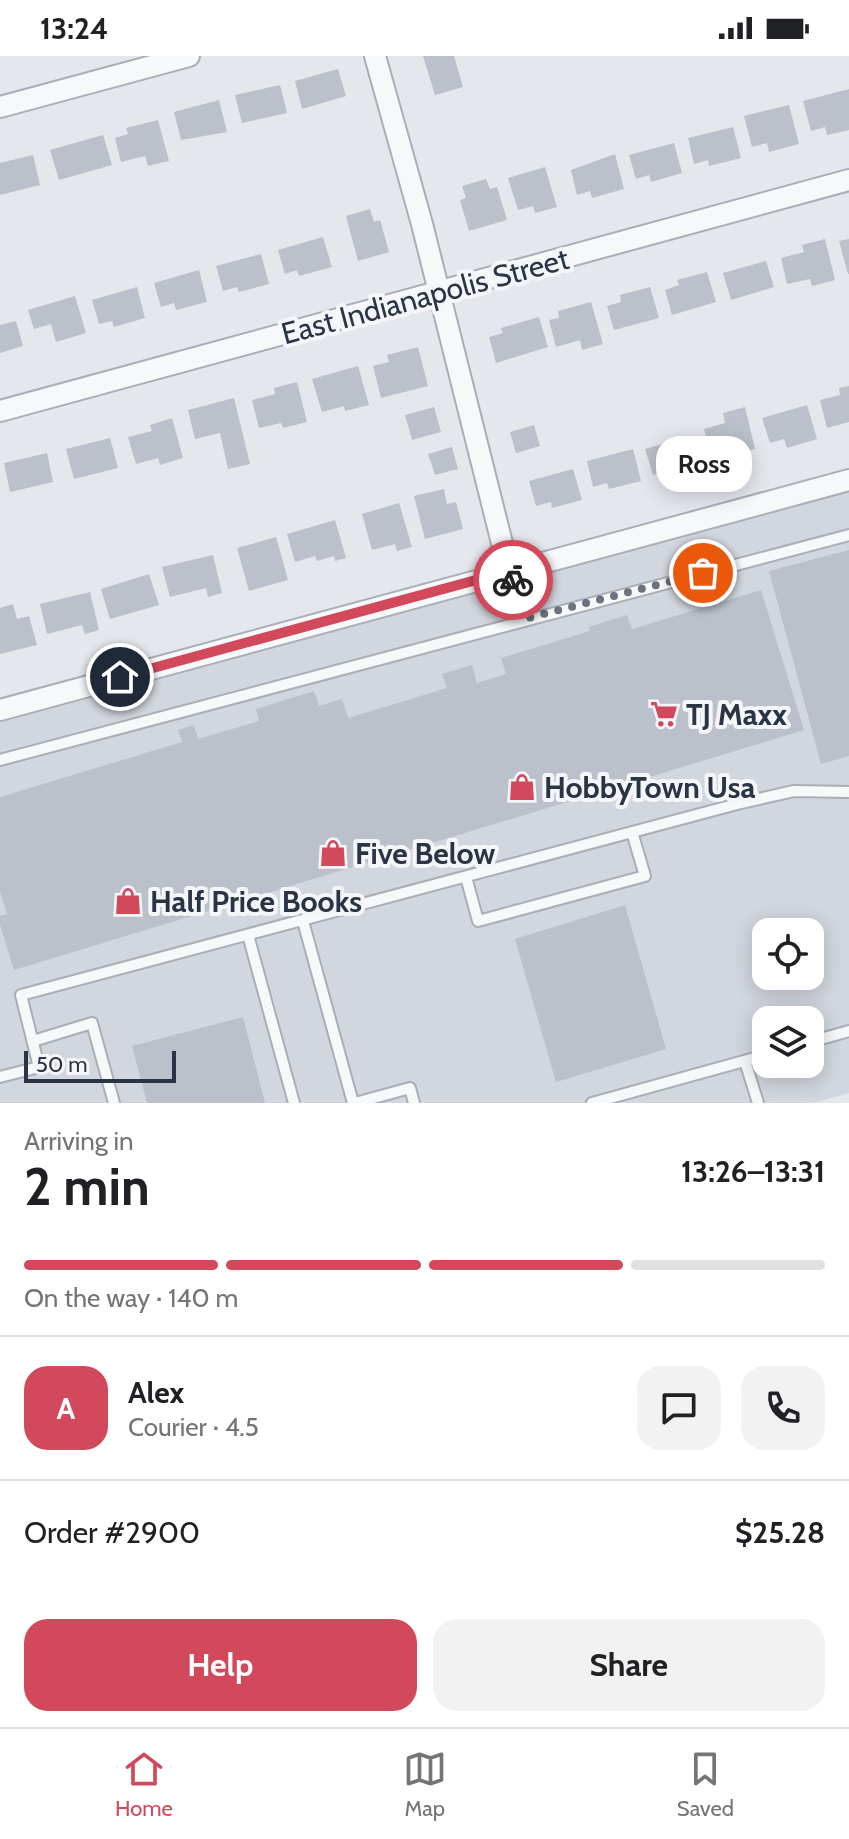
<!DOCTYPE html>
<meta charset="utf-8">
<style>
body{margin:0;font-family:Cabin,sans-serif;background:#f2f2f2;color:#202124;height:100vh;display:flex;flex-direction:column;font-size:30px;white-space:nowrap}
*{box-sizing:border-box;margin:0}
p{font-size:26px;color:#757577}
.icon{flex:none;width:44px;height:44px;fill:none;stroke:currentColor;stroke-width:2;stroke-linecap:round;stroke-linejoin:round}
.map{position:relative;height:1047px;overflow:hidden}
.drawer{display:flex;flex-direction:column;background:#fff;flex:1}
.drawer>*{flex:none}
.tools{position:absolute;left:752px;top:862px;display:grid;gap:16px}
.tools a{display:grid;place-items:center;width:72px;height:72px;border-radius:16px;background:#fff;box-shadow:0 4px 20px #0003;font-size:40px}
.scale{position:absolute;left:24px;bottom:20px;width:152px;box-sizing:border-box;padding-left:8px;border:4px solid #2b3445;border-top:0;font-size:22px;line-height:28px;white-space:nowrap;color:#2b3445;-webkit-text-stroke:6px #f4f6f9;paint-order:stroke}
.pin{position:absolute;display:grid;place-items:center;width:68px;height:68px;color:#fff;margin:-34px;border:4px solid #fff;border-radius:50%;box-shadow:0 2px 8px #0007}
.courier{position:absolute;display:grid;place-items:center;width:80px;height:80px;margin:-40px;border:6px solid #d1495b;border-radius:50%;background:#fff;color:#222;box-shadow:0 2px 10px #0007}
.bubble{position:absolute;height:56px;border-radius:24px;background:#fff;box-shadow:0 4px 20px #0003;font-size:26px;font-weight:700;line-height:56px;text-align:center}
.summary em{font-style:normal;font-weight:700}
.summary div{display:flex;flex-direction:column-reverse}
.summary{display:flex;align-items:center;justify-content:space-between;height:136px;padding:0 24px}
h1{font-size:52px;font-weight:700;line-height:60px}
.bar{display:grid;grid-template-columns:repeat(4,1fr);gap:12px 8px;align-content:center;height:96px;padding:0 24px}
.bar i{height:10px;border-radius:6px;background:#e0e0e0}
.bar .active{background:#d1495b}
.bar p{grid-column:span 4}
.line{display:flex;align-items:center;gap:20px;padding:0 24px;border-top:2px solid #e0e0e0}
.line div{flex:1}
.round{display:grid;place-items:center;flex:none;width:84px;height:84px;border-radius:24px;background:#f2f2f2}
.primary-button{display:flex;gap:16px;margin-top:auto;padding:16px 24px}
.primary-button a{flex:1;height:92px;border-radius:24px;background:#d1495b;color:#fff;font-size:32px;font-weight:700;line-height:92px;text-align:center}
.primary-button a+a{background:#f2f2f2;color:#202124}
.status{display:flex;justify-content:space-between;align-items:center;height:56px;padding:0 40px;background:#fff;direction:ltr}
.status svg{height:22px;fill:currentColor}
.menu{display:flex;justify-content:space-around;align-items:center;height:112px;border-top:2px solid #e0e0e0;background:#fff;font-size:22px;color:#757577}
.menu a{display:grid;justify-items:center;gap:4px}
.menu .active{color:#d1495b}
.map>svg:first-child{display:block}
.built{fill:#d2d6de;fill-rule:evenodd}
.building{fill:#bbc0ca}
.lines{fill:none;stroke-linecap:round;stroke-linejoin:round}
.service-casing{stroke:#a9aeb7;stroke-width:14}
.minor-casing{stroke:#a9aeb7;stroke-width:24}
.service{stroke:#f7f8fa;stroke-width:10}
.minor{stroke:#f7f8fa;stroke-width:20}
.done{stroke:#6c737f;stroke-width:8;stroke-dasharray:0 14.4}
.route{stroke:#d1495b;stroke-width:10}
.labels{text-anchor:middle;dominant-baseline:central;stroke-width:8;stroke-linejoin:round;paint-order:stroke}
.street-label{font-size:30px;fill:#2b3445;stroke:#f4f6f9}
.poi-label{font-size:30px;font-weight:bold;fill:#2b3445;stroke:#f4f6f9;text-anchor:start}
</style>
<div class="status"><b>13:24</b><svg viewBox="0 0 49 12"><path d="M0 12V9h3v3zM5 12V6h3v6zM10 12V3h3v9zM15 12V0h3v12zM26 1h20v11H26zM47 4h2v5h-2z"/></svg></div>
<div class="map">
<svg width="849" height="1047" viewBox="0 0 849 1047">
<rect width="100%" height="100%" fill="#e4e7ec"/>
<path class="built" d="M849 416V1037L813 1047H0V654ZM766 876H810V920H766ZM766 964H810V1008H766Z"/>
<g class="building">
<polygon points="423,0 454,0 463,31 435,39"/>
<polygon points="338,13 346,40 302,53 295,25"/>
<polygon points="280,29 287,57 242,67 235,39"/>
<polygon points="849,33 849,74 827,79 825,71 811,75 803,45"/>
<polygon points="219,44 227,76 181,84 174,56"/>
<polygon points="789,49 799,88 769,96 767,87 752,91 744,60"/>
<polygon points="158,64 169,105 148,110 145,100 121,106 115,82 128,78 126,72"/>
<polygon points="733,71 741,102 709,110 708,104 694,108 688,82"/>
<polygon points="103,79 112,109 59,124 50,94"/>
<polygon points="674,87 682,117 651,126 649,119 636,123 629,99"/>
<polygon points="615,98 624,133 592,142 590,135 577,139 571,114"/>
<polygon points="33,99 40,129 0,139 0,107"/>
<polygon points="545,111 557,151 535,157 533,150 518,154 508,122"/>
<polygon points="486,123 490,133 497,131 507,164 469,175 460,144 466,142 462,130"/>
<polygon points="370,153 374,166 380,164 389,196 358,205 346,160"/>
<polygon points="323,181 332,211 299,220 297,214 285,218 278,194"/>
<polygon points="825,183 835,224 812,230 810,223 787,228 781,202 804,196 802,189"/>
<polygon points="849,183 849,218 848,218 839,185"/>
<polygon points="261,198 269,228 239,236 237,231 223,235 216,210"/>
<polygon points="766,205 774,231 731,244 723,217"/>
<polygon points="199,214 207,246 176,254 174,247 161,251 154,227"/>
<polygon points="707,216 716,246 672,259 665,234 679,229 677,224"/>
<polygon points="137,231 145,262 114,271 112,265 99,268 92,244"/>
<polygon points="650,231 659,262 614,274 607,250 621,246 620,239"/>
<polygon points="75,240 86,277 56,286 51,268 34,273 28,254"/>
<polygon points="591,246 603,288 582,294 580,284 556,291 549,264 559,262 558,255"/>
<polygon points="539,261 548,291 496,307 489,281 503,277 501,272"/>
<polygon points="16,265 23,290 0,297 0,269"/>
<polygon points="418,291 428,330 381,342 373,310 389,306 387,299"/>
<polygon points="358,310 369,349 345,355 344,350 322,356 312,323"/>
<polygon points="297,326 307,366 283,372 281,367 259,372 252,344 275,338 274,332"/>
<polygon points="849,330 849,366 827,372 820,344 840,339 839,332"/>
<polygon points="234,342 250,408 228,413 220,377 195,383 188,354"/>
<polygon points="807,349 817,383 787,392 784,383 770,387 762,362"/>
<polygon points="434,351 441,376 412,384 405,359"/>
<polygon points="745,351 755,393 711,403 704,373 725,367 723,357"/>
<polygon points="172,362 183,402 160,409 158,402 136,408 128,381 152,375 150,369"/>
<polygon points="534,369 540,390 516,397 510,376"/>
<polygon points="690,380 699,412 668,422 666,415 653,419 645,393"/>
<polygon points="110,382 118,412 74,423 66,393"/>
<polygon points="452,391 458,413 435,419 428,398"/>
<polygon points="633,393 641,425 609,433 607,427 593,431 587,405"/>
<polygon points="47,397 53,426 10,436 4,407"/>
<polygon points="573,413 582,444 552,452 551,446 536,450 529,425"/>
<polygon points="444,433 447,448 456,446 463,473 425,483 414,440"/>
<polygon points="399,447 412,491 397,495 395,488 372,494 362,458"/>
<polygon points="335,464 346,502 335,505 334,500 317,505 315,500 295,506 287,478"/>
<polygon points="276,481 288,524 249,535 237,492"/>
<polygon points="849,494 849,700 821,708 769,515"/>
<polygon points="213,499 222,537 208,541 206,532 170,541 162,511"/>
<polygon points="149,518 159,549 110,563 101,533"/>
<polygon points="761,534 804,674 14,914 0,869 0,860 7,858 0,836 0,741 182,686 178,674 194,669 198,683 259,665 256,653 314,635 319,650 342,643 348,662 447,632 442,618 472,609 477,627 506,618 501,602 590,575 589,571 627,559 632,573"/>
<polygon points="90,536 99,574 85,578 82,569 47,578 40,548"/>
<polygon points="13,548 17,563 29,560 37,589 0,598 0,552"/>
<polygon points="625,849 666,993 556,1026 515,883"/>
<polygon points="243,961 265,1047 147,1047 132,990"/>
</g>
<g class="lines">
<g class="service-casing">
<g id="service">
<polyline points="509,516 528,562"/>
<polyline points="0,704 849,479"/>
<polyline points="466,821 478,865 645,820 632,776"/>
<polyline points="303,865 353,1047"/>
<polyline points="248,879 294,1047"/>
<polyline points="33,985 92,967 114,1047"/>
<polyline points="810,986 849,975"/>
<polyline points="745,1005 758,1047"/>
<polyline points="0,1021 39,1011 21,939 741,747 794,735 849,736"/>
<polyline points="355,1047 410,1032 414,1047"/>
<polyline points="592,1047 766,999"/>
</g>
</g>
<g class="minor-casing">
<g id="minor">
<polyline points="375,0 422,168 509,515"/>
<polyline points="0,51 189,0"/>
<polyline points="0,355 849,124"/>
<polyline points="0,654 849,424"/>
</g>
</g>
<use href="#service" class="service"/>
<use href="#minor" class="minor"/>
</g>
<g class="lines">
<polyline class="done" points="513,524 528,562 703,517"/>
<polyline class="route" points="120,621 509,515 513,524"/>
</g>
<defs>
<g id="supermarket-bare" transform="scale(2.16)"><path d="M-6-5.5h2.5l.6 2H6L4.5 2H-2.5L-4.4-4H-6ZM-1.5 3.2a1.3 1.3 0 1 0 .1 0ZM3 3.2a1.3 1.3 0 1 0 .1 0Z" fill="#d1495b" stroke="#f4f6f9" stroke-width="2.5" paint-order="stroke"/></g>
<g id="shop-bare" transform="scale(2.16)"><path d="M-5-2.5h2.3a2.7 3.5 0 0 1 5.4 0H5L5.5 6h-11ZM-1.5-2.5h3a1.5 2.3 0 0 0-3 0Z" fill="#d1495b" stroke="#f4f6f9" stroke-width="2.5" paint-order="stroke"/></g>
</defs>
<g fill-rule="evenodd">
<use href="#supermarket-bare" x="664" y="658"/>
<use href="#shop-bare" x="522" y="731"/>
<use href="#shop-bare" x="333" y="797"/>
<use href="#shop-bare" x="128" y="845"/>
</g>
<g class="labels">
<g class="street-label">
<text transform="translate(425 240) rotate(-15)">East Indianapolis Street</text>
</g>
<g class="poi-label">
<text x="686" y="658">TJ Maxx</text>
<text x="544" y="731">HobbyTown Usa</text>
<text x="355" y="797">Five Below</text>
<text x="150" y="845">Half Price Books</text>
</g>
</g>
</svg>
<div class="tools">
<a><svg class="icon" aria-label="locate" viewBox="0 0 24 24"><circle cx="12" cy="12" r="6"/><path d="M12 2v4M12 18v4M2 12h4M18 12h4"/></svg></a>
<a><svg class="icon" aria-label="layers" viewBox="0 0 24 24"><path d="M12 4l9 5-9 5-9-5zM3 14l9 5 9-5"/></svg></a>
</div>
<div class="scale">50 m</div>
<div class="pin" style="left:703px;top:517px;background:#ea580c"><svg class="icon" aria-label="bag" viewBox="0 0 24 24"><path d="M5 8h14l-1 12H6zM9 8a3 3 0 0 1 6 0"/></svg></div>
<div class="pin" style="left:120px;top:621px;background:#1f2937"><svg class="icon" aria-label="home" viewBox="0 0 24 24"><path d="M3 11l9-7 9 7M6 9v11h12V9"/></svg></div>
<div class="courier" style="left:513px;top:524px"><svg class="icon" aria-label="bike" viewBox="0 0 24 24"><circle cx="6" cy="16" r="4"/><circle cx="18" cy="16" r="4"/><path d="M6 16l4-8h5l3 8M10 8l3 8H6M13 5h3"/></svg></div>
<div class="bubble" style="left:656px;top:380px;width:96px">Ross</div>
</div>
<section class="drawer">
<div class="summary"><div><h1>2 min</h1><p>Arriving in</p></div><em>13:26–13:31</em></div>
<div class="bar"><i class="active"></i><i class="active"></i><i class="active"></i><i></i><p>On the way · 140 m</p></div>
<div class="line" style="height:144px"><b class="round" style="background:#d1495b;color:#fff">A</b><div><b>Alex</b><p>Courier · 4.5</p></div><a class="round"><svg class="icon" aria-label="chat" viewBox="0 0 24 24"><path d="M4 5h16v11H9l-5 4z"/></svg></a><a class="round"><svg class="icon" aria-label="phone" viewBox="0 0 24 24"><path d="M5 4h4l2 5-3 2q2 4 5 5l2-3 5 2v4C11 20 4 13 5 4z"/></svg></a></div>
<div class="line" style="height:104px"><div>Order #2900</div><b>$25.28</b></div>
<div class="primary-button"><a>Help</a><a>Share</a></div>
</section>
<nav class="menu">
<a class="active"><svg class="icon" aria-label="home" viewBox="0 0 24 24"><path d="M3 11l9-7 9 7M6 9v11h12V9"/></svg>Home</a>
<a><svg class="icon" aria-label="map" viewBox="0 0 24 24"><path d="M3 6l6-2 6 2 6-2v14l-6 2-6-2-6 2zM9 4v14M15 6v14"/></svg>Map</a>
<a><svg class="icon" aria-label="saved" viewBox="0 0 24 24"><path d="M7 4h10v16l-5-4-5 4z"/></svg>Saved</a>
</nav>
